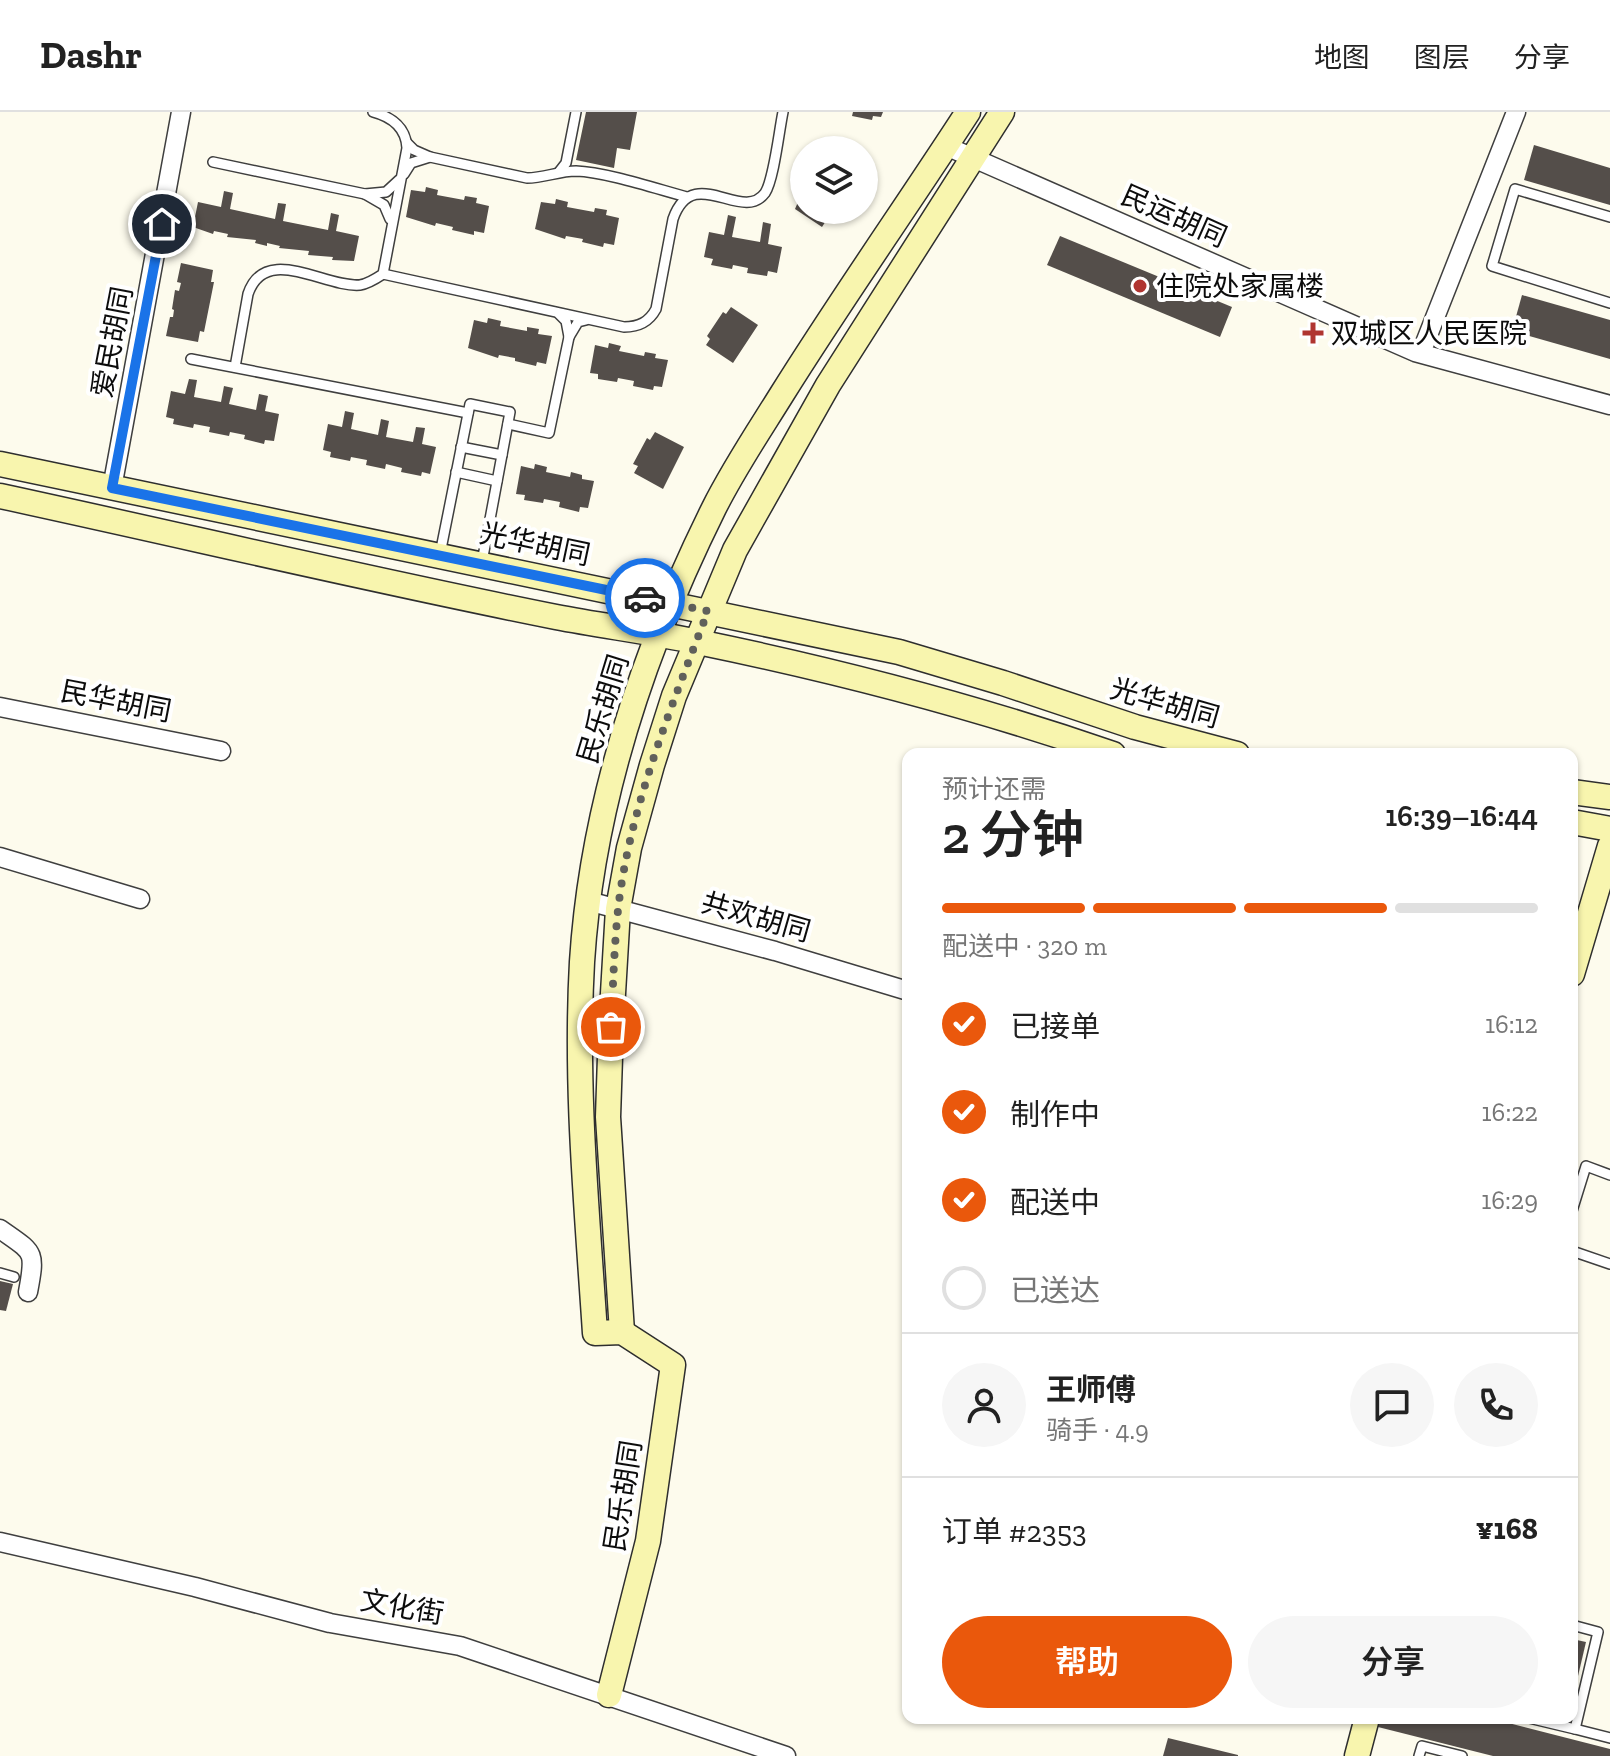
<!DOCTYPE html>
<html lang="zh">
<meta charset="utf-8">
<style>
body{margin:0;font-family:"Zilla Slab","Noto Sans SC",serif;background:#f6f6f6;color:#222;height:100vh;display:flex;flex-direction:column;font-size:30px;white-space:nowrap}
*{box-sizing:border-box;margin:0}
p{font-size:26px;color:#767676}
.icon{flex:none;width:44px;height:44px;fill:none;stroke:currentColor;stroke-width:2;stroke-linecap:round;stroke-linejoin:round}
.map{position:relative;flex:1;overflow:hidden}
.details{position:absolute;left:902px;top:636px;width:676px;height:976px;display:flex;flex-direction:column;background:#fff;border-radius:16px;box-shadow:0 2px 6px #0004}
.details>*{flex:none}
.fabs{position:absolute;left:790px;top:24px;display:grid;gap:16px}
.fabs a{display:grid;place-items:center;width:88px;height:88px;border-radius:50%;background:#fff;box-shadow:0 2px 6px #0004;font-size:40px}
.pin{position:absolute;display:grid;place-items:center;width:68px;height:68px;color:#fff;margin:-34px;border:4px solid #fff;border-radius:50%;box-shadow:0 2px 8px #0007}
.courier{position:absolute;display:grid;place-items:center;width:80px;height:80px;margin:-40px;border:6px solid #1a73e8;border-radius:50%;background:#fff;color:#222;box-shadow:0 2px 10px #0007}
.summary em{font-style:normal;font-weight:600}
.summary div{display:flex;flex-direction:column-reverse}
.summary{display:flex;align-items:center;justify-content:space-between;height:136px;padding:0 40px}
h1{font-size:52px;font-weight:600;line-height:60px}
.bar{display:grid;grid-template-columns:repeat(4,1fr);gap:12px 8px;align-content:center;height:96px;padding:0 40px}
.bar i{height:10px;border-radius:6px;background:#e0e0e0}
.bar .active{background:#ea580c}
.bar p{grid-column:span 4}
.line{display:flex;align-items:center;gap:20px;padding:0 40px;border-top:2px solid #e0e0e0}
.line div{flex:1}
.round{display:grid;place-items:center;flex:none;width:84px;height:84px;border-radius:42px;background:#f6f6f6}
ol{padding:0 40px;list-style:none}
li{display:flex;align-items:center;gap:24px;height:88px}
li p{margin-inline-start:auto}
li .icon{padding:8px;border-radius:50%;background:#ea580c;color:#fff;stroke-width:4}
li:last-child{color:#767676}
li i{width:44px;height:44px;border:4px solid #e0e0e0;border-radius:50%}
.action{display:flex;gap:16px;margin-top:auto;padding:16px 40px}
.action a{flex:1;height:92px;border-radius:48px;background:#ea580c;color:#fff;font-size:32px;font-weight:600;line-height:92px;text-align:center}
.action a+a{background:#f6f6f6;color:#222}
header{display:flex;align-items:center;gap:48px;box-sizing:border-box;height:112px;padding:0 40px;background:#fff;border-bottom:2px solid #e0e0e0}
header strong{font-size:38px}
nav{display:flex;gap:44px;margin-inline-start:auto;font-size:28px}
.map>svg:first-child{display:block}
.building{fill:#544e4a}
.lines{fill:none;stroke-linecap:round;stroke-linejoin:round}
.lane-casing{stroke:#3f3f3f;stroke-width:12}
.street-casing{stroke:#3f3f3f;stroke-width:21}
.secondary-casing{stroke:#2e2e2e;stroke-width:27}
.lane{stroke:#fff;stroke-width:9}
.street{stroke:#fff;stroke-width:18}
.secondary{stroke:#f8f5ae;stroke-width:24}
.done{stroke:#60605b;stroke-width:8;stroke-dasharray:0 14.4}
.route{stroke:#1a73e8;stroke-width:10}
.poi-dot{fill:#b03531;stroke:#fff;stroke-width:3}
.labels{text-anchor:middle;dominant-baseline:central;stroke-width:8;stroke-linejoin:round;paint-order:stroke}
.street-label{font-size:28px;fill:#0c0c0c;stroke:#fff}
.poi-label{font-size:28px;fill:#0c0c0c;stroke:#fff;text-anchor:start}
</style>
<header>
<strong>Dashr</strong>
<nav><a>地图</a><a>图层</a><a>分享</a></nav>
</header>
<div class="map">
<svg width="1610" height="1644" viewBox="0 0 1610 1644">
<rect width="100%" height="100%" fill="#fdfbed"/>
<g class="building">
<polygon points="586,0 637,0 630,38 617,36 614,56 576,48"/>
<polygon points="853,0 883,0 881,5 873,4 872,8 852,4"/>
<polygon points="1534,33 1610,56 1610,93 1524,68"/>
<polygon points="426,75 438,78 437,83 464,88 465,84 477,86 476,91 489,94 484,121 474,119 474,123 452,118 453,115 436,111 435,114 406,105 411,78 425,80"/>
<polygon points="804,76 804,98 833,98 822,115 795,97"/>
<polygon points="224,79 233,81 230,97 275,107 278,91 286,92 283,109 328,118 331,101 339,103 336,119 359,124 354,149 332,148 333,145 308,143 309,139 279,136 280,134 267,131 267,134 255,131 256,128 227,125 228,122 214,119 213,122 193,115 198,90 221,95"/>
<polygon points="556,87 568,90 567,95 594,100 595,96 607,98 606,103 619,106 614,133 604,131 603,135 582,130 583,127 566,124 565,127 535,117 541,90 555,92"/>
<polygon points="728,103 736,105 732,125 760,130 763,110 771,112 768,132 782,135 777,161 768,159 767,164 747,161 748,156 733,153 732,157 711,153 713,147 704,145 709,120 724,123"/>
<polygon points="1060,124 1232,195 1220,225 1047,153"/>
<polygon points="181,151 213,158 211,170 214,170 204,220 200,219 198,230 166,224 170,205 173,205 174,198 172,197 175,178 179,179 181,171 177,170"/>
<polygon points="1522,183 1610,208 1610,247 1512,219"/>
<polygon points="731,195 758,213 733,251 706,233 710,227 707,224 723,200 726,202"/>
<polygon points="488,206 501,209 500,214 527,219 527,215 539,217 538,222 552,224 546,252 537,250 536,254 515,249 515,246 499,243 498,246 468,236 474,208 487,211"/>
<polygon points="609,231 621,234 619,239 644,244 645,240 656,242 655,246 668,248 662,275 654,274 653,278 633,274 634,269 618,266 617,270 598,267 598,262 590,261 595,233 608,236"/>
<polygon points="189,267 197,268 194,285 221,290 224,274 233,276 229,292 256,298 259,282 268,284 265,299 279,302 274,329 265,328 264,332 244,327 245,323 230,320 229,324 209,320 210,315 194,312 193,316 173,312 174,307 166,305 171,279 185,282"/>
<polygon points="345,299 354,301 351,317 378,323 381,307 389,309 386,325 413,330 416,315 425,316 422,332 436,335 430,362 422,360 421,364 401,360 402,356 386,352 385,357 366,353 367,348 351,345 350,349 330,345 331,340 323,338 328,312 342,315"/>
<polygon points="655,320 684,335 663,377 634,361 638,354 633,352 647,326 650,328"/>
<polygon points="535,352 547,355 546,360 570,365 571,360 582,363 582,367 594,369 588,396 580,395 579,400 559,395 560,390 544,387 543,391 524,388 525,383 516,382 521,354 534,357"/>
<polygon points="0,1169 13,1172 6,1199 0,1198"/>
<polygon points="1572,1527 1586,1530 1578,1564 1572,1562"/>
<polygon points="1381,1606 1489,1606 1610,1637 1610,1644 1493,1644 1378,1615"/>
<polygon points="1168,1626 1238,1643 1238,1644 1163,1644"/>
</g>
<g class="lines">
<g class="lane-casing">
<g id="lane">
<path d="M430 45 527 66C544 66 559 59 576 59 606 60 657 77 687 85"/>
<polyline points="213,50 365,82"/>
<polyline points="559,60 566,51 576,0"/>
<polyline points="404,62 411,51 430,45 414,38 407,31"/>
<polyline points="1610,105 1515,77 1492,154 1610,191"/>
<polyline points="390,107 384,93 365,82 386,80 399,68"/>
<path d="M383 162 624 215C639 215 649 210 656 197L673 107C693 50 742 112 765 81 774 67 779 19 783 0"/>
<polyline points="559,202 566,209 569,225 578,210 586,208"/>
<polyline points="191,247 468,301"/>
<path d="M235 255 248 182C265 131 325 176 360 173 367 172 377 166 383 162L407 36C406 16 392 5 373 0"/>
<polyline points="508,312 549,321 569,225"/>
<polyline points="461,335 502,343"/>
<polyline points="456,360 497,369"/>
<polyline points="440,442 470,292 510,300 482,450"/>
<polyline points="1572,1099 1586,1054 1610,1063"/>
<polyline points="1572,1139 1610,1152"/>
<polyline points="0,1161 14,1165"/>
<polyline points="1529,1606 1575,1617 1598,1520 1572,1513"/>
<polyline points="1575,1617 1610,1626"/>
<polyline points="1419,1644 1422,1634 1462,1644"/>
</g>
</g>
<g class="street-casing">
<g id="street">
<polyline points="946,34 1415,240 1610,293"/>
<polyline points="1421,241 1516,0"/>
<polyline points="112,376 181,0"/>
<polyline points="0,595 221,639"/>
<polyline points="0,745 140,787"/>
<polyline points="588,789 775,839 908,879"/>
<path d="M0 1117C34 1141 36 1138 28 1180"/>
<polyline points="0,1430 195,1475 330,1511 460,1534 786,1644"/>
</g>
</g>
<g class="secondary-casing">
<g id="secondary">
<polyline points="0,352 899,540 1003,571 1135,615 1237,642"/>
<path d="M0 384C185 424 370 468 556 505 603 514 651 520 698 530 839 559 977 595 1113 642"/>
<polyline points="1572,680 1610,685"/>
<polyline points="1572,710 1610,717"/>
<polyline points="1572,862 1610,734"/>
<polyline points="622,1220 608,1005 611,915 618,797 629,736 652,653 674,584 735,438 828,273 1002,0"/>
<path d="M609 1583 648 1429 673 1253 622 1220 595 1221C587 1098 575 974 582 850 592 692 644 537 714 396 734 356 759 319 782 282 842 186 907 94 968 0"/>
<polyline points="1357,1644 1367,1606"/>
</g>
</g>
<use href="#lane" class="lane"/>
<use href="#street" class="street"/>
<use href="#secondary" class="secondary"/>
</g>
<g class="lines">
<path class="done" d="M611 915C613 876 614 837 618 798 629 697 672 593 708 499L645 486"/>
<polyline class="route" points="162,112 112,376 645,486"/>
</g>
<g class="poi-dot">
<circle cx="1140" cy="174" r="8"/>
<path d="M1309 209h8v8h8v8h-8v8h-8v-8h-8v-8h8z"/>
</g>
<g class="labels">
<g class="street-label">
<text transform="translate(1174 104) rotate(24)">民运胡同</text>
<text transform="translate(112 230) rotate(-79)">爱民胡同</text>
<text transform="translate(535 432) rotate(12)">光华胡同</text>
<text transform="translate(116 589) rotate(11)">民华胡同</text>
<text transform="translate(1165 591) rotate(16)">光华胡同</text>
<text transform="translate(603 597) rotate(-73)">民乐胡同</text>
<text transform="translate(756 805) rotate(16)">共欢胡同</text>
<text transform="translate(623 1384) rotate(-81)">民乐胡同</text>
<text transform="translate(402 1495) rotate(10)">文化街</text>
</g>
<g class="poi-label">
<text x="1156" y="174">住院处家属楼</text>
<text x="1331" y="221">双城区人民医院</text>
</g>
</g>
</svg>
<div class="fabs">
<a><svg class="icon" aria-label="layers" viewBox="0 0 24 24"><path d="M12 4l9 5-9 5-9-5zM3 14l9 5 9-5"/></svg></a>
</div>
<div class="pin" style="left:611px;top:915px;background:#ea580c"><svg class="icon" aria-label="bag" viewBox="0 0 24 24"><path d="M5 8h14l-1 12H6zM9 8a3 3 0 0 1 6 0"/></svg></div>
<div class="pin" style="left:162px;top:112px;background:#1f2937"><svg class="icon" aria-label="home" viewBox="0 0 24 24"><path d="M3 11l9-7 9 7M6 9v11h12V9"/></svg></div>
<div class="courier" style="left:645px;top:486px"><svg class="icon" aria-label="car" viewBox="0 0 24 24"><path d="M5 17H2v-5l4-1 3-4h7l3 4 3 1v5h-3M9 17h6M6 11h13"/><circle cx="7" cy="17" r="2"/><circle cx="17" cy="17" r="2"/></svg></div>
<section class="details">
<div class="summary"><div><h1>2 分钟</h1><p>预计还需</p></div><em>16:39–16:44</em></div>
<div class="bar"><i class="active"></i><i class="active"></i><i class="active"></i><i></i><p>配送中 · 320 m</p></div>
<ol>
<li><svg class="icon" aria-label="check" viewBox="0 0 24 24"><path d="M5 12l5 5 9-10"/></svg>已接单<p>16:12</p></li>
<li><svg class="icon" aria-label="check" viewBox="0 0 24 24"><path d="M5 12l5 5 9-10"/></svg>制作中<p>16:22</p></li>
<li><svg class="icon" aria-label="check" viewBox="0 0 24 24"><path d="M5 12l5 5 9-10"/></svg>配送中<p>16:29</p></li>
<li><i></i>已送达</li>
</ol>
<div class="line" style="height:144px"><a class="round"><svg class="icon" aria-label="person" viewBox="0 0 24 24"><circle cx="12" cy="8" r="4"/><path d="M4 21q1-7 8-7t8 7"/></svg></a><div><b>王师傅</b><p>骑手 · 4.9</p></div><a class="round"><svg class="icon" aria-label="chat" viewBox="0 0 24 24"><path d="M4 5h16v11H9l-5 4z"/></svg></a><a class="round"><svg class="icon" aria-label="phone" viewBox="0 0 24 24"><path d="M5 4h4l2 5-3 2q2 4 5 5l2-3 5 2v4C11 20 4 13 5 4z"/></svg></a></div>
<div class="line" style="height:104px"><div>订单 #2353</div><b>¥168</b></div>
<div class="action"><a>帮助</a><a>分享</a></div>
</section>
</div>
